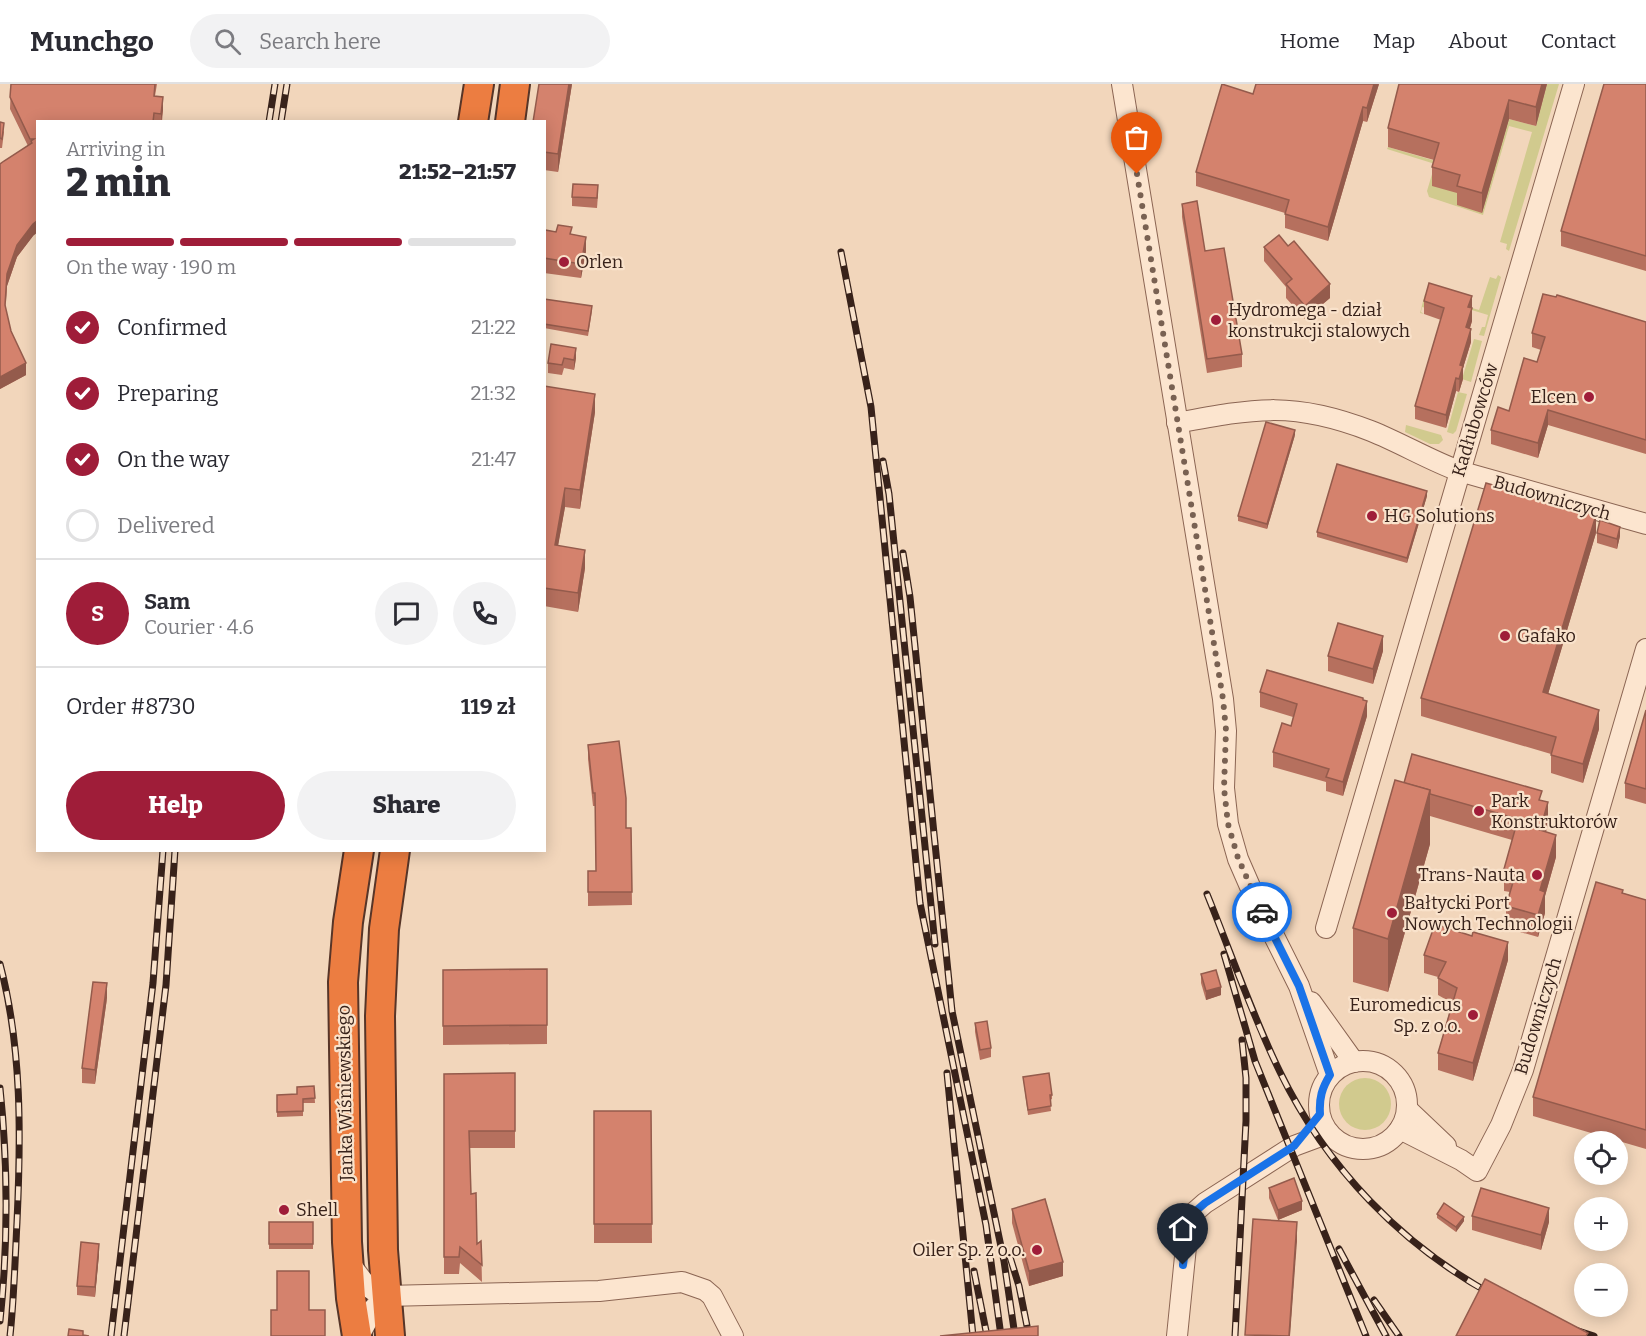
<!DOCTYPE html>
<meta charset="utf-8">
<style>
body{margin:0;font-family:Bitter,serif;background:#f2f2f3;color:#2b2b33;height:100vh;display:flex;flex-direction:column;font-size:22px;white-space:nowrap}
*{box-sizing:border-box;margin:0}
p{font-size:20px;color:#7c7c81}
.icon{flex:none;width:33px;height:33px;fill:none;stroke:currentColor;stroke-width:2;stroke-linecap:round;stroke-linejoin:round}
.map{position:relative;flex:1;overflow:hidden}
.details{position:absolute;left:36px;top:36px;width:510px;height:732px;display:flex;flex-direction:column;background:#fff;border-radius:0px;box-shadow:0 3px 15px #0003}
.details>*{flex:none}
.controls{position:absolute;left:1574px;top:1047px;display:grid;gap:12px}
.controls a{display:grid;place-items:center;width:54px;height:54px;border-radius:50%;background:#fff;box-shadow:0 3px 15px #0003;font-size:30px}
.pin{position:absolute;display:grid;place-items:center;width:51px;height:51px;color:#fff;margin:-62px -26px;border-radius:50% 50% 50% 0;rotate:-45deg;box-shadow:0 0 6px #0007}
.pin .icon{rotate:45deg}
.courier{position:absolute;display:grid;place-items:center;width:60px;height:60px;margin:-30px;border:4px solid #1a73e8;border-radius:50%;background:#fff;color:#222;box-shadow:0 2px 8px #0007}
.headline em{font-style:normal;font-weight:800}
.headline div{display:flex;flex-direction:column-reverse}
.headline{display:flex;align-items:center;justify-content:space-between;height:102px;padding:0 30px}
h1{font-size:39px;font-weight:800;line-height:45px}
.bar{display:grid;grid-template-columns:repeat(4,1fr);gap:9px 6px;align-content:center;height:72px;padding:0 30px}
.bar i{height:8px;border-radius:4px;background:#e1e1e2}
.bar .active{background:#9f1d39}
.bar p{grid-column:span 4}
.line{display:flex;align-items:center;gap:15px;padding:0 30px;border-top:2px solid #e1e1e2}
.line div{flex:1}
.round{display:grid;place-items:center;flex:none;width:63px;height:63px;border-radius:32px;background:#f2f2f3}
ol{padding:0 30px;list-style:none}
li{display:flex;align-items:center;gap:18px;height:66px}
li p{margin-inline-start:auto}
li .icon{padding:6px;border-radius:50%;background:#9f1d39;color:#fff;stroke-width:4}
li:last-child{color:#7c7c81}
li i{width:33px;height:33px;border:3px solid #e1e1e2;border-radius:50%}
.button{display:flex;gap:12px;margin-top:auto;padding:12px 30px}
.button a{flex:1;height:69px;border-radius:36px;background:#9f1d39;color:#fff;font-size:24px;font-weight:800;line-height:69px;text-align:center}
.button a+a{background:#f2f2f3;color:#2b2b33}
header{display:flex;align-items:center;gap:36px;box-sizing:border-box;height:84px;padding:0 30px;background:#fff;border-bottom:2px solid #e1e1e2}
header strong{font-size:28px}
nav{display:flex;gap:33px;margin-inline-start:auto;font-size:21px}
.search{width:420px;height:54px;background:#f2f2f3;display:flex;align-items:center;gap:15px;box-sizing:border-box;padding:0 21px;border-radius:33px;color:#7c7c81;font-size:22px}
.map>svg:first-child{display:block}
.green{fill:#d1ca8e}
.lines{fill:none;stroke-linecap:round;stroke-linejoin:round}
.minor-casing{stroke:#8b6553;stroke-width:22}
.highway-casing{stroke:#573528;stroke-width:32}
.minor{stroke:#fce5cf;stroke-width:20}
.highway{stroke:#ec7d41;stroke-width:28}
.rail-casing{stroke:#38221a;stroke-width:7}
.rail{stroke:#f9e2cb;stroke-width:4.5;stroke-dasharray:14;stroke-linecap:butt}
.wall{fill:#b6705e}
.shaded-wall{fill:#945b4c}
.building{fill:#d4826d;stroke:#945b4c;stroke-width:1.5}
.done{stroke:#796152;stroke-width:6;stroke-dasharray:0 10.8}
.route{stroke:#1a73e8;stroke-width:8}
.poi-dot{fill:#9f1d39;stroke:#f9e2cb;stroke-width:2}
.labels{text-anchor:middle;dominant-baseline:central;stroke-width:4.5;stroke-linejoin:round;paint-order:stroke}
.poi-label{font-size:18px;fill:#38221a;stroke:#f9e2cb;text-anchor:start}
.street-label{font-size:18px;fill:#38221a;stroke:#f9e2cb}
</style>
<header>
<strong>Munchgo</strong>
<div class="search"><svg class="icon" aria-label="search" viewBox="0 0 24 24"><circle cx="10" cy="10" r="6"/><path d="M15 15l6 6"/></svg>Search here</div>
<nav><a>Home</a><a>Map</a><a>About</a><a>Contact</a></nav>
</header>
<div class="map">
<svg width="1646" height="1252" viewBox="0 0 1646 1252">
<rect width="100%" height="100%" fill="#f2d6bb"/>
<g class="green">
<polygon points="1547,0 1559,0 1509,167 1506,165 1507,160 1500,158 1532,48 1509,42 1483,131 1429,113 1427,107 1435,80 1387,65 1388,63 1439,78 1460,110 1482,128 1509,35 1536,42"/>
<polygon points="1498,191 1501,193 1484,252 1479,251 1482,243 1485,243 1488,231 1429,213 1426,224 1422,223 1421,228 1424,230 1420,229 1425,210 1479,226 1490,193 1496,195"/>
<polygon points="1474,255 1482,257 1471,298 1462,295"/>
<polygon points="1458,308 1467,310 1456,347 1453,350 1447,348"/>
<polygon points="1406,341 1441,351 1443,356 1439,360 1430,360 1405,348"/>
<circle cx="1365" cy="1020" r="26"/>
</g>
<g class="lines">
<g class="minor-casing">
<g id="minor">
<polyline points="1122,0 1223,615 1226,647 1224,704 1228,740 1238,775 1255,814 1299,902 1330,991"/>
<path d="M1177 339C1256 324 1294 317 1371 347 1401 359 1429 376 1459 387L1646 440"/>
<polyline points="1326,844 1574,0"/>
<polyline points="1311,918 1354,978"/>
<circle cx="1363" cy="1021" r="44"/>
<polyline points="1407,1025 1446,1062"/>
<polyline points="1400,1045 1461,1076 1477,1087 1501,1041 1523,986 1646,565"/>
<path d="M350 1179C359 1192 369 1209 386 1212L599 1207 682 1198 705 1206 712 1212 733 1252"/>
<polyline points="359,1252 374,1224 386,1212"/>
<polyline points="1177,1252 1189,1133 1205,1119 1294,1062 1329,1049"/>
</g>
</g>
<g class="highway-casing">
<g id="highway">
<polyline points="473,38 479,0"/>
<polyline points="510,38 515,0"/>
<polyline points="357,1252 351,1214 347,1158 343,898 348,838 359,766"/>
<polyline points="390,1252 383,1166 380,932 384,845 395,766"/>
</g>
</g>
<use href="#minor" class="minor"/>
<use href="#highway" class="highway"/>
<g class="rail-casing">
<g id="rail">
<polyline points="269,38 275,0"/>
<polyline points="281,38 287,0"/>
<polyline points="841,168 871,323 920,819 986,1141 1001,1252"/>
<polyline points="883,377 889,410 935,860"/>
<polyline points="903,469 910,513 952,927 1004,1177 1015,1252"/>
<path d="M1207 810C1231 869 1252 931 1280 988 1326 1083 1402 1162 1495 1212"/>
<polyline points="1224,870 1255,977 1366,1252"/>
<path d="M0 880C22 964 21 1051 17 1138 15 1176 14 1214 10 1252"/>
<polyline points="947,989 973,1252"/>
<path d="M0 1004C8 1081 8 1161 0 1237"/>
<polyline points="1339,1165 1386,1252"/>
<polyline points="1010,1173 1019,1202 1029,1252"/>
<polyline points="974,1187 987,1252"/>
<polyline points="1374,1216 1399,1252"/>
<polyline points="1572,1245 1594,1252"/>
<polyline points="111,1252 153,899 163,766"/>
<polyline points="124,1252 166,901 175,766"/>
<polyline points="1235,1252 1246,1037 1246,994 1242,956"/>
</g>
</g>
<use href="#rail" class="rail"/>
</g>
<g class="wall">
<polygon points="11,0 157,0 155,12 163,26 162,38 38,38 33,152 17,173 7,202 5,224 11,247 26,291 0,305 0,80 28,62 10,25"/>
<polygon points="572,0 558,88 544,86 544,38"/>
<polygon points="1379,0 1367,38 1363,37 1328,157 1285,144 1285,129 1196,102 1196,88"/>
<polygon points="1547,0 1536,42 1509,35 1482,129 1457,121 1457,109 1432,102 1432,83 1434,76 1388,63 1388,44"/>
<polygon points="1646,0 1646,187 1561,162 1561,147"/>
<polygon points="0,38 4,48 2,64 0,64"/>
<polygon points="598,111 597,124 572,122 572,113"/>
<polygon points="1182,120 1205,167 1242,270 1242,283 1207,289 1182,133"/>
<polygon points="545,146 572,150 586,167 581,194 544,189"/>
<polygon points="1264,163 1330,214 1305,235 1286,214 1286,203 1264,177"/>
<polygon points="1472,212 1472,237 1470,244 1471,258 1463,284 1463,295 1459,308 1456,307 1446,344 1415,335 1415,322 1441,236 1424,230 1424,217"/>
<polygon points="544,215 592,227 588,252 544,244"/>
<polygon points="1646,238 1646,370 1548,341 1538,374 1491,360 1491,346 1509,327 1537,278 1541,266 1532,263 1532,249"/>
<polygon points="551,260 576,274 574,286 564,284 562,291 548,289 548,279"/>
<polygon points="544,302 595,328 580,425 565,423 558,461 585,484 578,528 544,522"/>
<polygon points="1295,351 1267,445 1238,437 1238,432"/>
<polygon points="1427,412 1407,479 1317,453 1317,448"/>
<polygon points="1596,449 1548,610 1599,645 1583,699 1551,689 1551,670 1421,632 1421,614"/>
<polygon points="1597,449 1620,452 1617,465 1597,459"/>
<polygon points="1383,567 1373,600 1328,587 1328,572"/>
<polygon points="1260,608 1363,616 1367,632 1343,712 1326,707 1326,698 1273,683 1273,668 1291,642 1293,633 1260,623"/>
<polygon points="1646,626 1646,720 1625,714 1625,699"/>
<polygon points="588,661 626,744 631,744 632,821 588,822 588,787 596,787 595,722 593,722 588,675"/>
<polygon points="1404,699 1542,717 1548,740 1546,748 1556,773 1545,812 1545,829 1538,853 1506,844 1506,822 1510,808 1504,807 1504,785 1512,756 1430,732 1430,760 1388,908 1353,898 1353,844"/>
<polygon points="1623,809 1646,816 1646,1065 1533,1032 1533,1013"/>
<polygon points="1424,871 1508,876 1473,997 1438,986 1438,969 1452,919 1438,911 1438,893 1424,889"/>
<polygon points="547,885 547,960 443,961 443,886"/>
<polygon points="1201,890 1221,911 1206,916 1201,899"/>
<polygon points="107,914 95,1000 82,999 82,984"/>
<polygon points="975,939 991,964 991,973 980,976 975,948"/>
<polygon points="515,989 515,1064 470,1064 471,1110 477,1160 481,1157 482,1198 460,1179 459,1190 444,1190 444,990"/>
<polygon points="1023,993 1052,1011 1052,1015 1050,1016 1051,1027 1028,1031"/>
<polygon points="314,1002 315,1019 303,1019 303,1032 277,1033 277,1011 297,1010"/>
<polygon points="594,1027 651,1027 652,1159 594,1159"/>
<polygon points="1269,1104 1302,1126 1278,1136 1269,1114"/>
<polygon points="1012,1125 1063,1192 1029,1202 1012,1139"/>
<polygon points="1437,1130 1464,1137 1456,1148 1437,1134"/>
<polygon points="1472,1132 1549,1138 1541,1166 1472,1146"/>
<rect x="269" y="1138" width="44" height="27"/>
<polygon points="99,1170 95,1213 77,1211 77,1202"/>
</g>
<g class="shaded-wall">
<polygon points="569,0 572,0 558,88 558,70"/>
<polygon points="1374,0 1379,0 1367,38 1367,24"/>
<polygon points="1542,0 1547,0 1536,42 1536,23"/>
<polygon points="163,13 163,26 161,38 161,30"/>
<polygon points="1509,16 1509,35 1482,129 1482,109"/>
<polygon points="1363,23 1363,37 1328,157 1328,143"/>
<polygon points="38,136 38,148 33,152 17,173 7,202 5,234 7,190 17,161 33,140"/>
<polygon points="586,153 586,167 581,194 581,180"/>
<polygon points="1330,200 1330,214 1305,235 1305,222"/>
<polygon points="1472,212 1472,237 1466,256 1466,243 1468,223"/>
<polygon points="1471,245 1471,258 1463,284 1463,295 1459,308 1460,281"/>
<polygon points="576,264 576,274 574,286 574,276"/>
<polygon points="26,279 26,291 0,305 0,293"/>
<polygon points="1456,294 1456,307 1446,344 1446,331"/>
<polygon points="595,310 595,328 580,425 580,406"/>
<polygon points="1548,326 1548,341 1538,374 1538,359"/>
<polygon points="1295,346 1295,351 1267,445 1267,440"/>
<polygon points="565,404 565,423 555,479 555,461"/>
<polygon points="1427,407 1427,412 1407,479 1407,474"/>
<polygon points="1596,431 1596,449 1543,627 1543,608"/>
<polygon points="1620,443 1620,452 1617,465 1617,455"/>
<polygon points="585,466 585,484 578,528 578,509"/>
<polygon points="1383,552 1383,567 1373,600 1373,585"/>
<polygon points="1367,617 1367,632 1343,712 1343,698"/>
<polygon points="1599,626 1599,645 1583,699 1583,680"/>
<polygon points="1430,706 1430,760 1388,908 1388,855"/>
<polygon points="1548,718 1548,740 1540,768 1540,746"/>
<polygon points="1556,751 1556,773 1545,812 1545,829 1538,853 1538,831 1540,806"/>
<polygon points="1508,858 1508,876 1473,997 1473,979"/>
<polygon points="107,899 107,914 95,1000 95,986"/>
<polygon points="1221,903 1221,911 1206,916 1206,907"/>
<polygon points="1302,1117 1302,1126 1278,1136 1278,1126"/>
<polygon points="1549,1124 1549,1138 1541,1166 1541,1151"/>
<polygon points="1464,1133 1464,1137 1456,1148 1456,1143"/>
<polygon points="1297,1138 1297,1157 1290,1252 1289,1252"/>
<polygon points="99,1160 99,1170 95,1213 95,1203"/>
<polygon points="1063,1178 1063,1192 1029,1202 1029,1187"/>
</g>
<g class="building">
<polygon points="11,0 155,0 154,12 163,13 161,30 154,29 153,38 38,38 38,136 33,140 17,161 7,190 5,221 11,247 26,279 0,293 0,80 4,77 32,59 31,57 34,55 30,55 10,13"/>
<polygon points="539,0 569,0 558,70 544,68 544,38 533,38"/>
<polygon points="1222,0 1253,10 1256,0 1374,0 1367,24 1363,23 1328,143 1285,130 1289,116 1196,88"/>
<polygon points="1399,0 1542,0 1536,23 1509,16 1482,109 1457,102 1460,91 1432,83 1439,59 1388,44"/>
<polygon points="1604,0 1646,0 1646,172 1561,147"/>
<polygon points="0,38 4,39 2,55 0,54"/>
<polygon points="573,100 598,101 597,114 572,113"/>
<polygon points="1197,117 1205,167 1224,164 1242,270 1207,275 1182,120"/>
<polygon points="558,141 572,143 570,150 586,153 581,180 544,174 545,146 556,148"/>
<polygon points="1279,151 1288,162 1294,157 1330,200 1305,222 1286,200 1292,195 1264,163"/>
<polygon points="1429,199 1472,212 1468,223 1472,224 1466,243 1471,245 1460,281 1463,282 1459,295 1456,294 1446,331 1415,322 1444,224 1424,217"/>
<polygon points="1543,210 1556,213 1557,211 1646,238 1646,356 1548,326 1538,359 1491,346 1498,323 1509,327 1524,274 1537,278 1545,253 1532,249"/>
<polygon points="544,215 592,222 588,247 544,240"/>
<polygon points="551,260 576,264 574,276 564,274 562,281 548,279"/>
<polygon points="544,302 595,310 580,406 565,404 555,461 585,466 578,509 544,504"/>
<polygon points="1266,338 1295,346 1267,440 1238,432"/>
<polygon points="1337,380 1427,407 1407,474 1317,448"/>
<polygon points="1486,399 1596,431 1543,608 1599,626 1583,680 1551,671 1556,653 1421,614"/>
<polygon points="1600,436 1620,443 1617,455 1597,449"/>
<polygon points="1338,539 1383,552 1373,585 1328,572"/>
<polygon points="1267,586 1363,614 1363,616 1367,617 1343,698 1326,693 1329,685 1273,668 1282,639 1291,642 1297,620 1260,608"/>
<polygon points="1646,626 1646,705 1625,699"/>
<polygon points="619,657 626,714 626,744 631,744 632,808 588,808 588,787 596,787 595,709 593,709 588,661"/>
<polygon points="1412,670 1542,707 1539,716 1548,718 1540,746 1556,751 1540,806 1545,808 1538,831 1506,822 1516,788 1504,785 1518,735 1430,710 1430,706 1404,699"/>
<polygon points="1395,696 1430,706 1388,855 1353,844"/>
<polygon points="1596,798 1623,806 1622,809 1646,816 1646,1046 1533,1013"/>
<polygon points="1435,840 1472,852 1473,848 1508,858 1473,979 1438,969 1457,904 1438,894 1446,878 1424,871"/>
<polygon points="547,885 547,941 443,942 443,886"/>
<polygon points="1216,886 1221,903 1206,907 1201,890"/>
<polygon points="93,898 107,899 95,986 82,984"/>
<polygon points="987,937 991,964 980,966 975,939"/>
<polygon points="515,989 515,1047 469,1047 471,1110 476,1109 477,1160 481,1157 482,1181 460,1163 459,1173 444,1173 444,990"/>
<polygon points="1049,989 1052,1011 1050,1011 1051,1022 1028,1026 1023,993"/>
<polygon points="314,1002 315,1014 303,1015 303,1027 277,1028 277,1011 297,1010 297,1003"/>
<polygon points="594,1027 651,1027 652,1140 594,1140"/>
<polygon points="1294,1094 1302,1117 1278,1126 1269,1104"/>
<polygon points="1481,1104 1549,1124 1541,1151 1472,1132"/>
<polygon points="1045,1115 1063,1178 1029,1187 1012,1125"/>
<polygon points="1444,1119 1464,1133 1456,1143 1437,1130"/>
<polygon points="1253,1135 1297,1138 1289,1252 1245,1251"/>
<rect x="269" y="1138" width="44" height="22"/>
<polygon points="81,1158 99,1160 95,1203 77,1202"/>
<polygon points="277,1187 309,1187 309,1226 325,1226 325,1252 271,1252 271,1226 277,1226"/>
<polygon points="1485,1195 1588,1249 1586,1252 1456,1252"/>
<polygon points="1038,1242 1038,1252 940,1252"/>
<polygon points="69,1245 83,1247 83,1251 89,1252 68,1252"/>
</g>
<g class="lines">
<polyline class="done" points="1137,90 1223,615 1226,646 1224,704 1228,740 1238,774 1262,828"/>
<path class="route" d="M1183 1181 1189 1133 1205 1119 1294 1062 1320 1030C1319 1014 1322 1004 1330 991L1299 902 1262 828"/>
</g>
<g class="poi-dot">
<circle cx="564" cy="178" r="6"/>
<circle cx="1216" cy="236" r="6"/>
<circle cx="1589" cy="313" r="6"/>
<circle cx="1372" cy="432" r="6"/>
<circle cx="1505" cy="552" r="6"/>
<circle cx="1479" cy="727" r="6"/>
<circle cx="1537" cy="791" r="6"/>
<circle cx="1392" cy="829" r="6"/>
<circle cx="1473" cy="931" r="6"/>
<circle cx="284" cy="1126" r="6"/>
<circle cx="1037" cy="1166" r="6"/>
</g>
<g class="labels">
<g class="poi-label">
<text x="576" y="178">Orlen</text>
<text x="1228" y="226">Hydromega - dział<tspan x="1228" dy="21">konstrukcji stalowych</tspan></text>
<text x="1577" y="313" text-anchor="end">Elcen</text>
<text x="1384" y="432">HG Solutions</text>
<text x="1517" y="552">Gafako</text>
<text x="1491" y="717">Park<tspan x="1491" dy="21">Konstruktorów</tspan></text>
<text x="1525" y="791" text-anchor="end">Trans-Nauta</text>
<text x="1404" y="819">Bałtycki Port<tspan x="1404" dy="21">Nowych Technologii</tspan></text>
<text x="1461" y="921" text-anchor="end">Euromedicus<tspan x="1461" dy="21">Sp. z o.o.</tspan></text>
<text x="296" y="1126">Shell</text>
<text x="1025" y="1166" text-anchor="end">Oiler Sp. z o.o.</text>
</g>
<g class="street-label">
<text transform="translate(1475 336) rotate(-73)">Kadłubowców</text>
<text transform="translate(1552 414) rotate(16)">Budowniczych</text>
<text transform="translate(1538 932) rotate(-73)">Budowniczych</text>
<text transform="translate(345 1009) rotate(-91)">Janka Wiśniewskiego</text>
</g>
</g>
</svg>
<div class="controls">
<a><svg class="icon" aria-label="locate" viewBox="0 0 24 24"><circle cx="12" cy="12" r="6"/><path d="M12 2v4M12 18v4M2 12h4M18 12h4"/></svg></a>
<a>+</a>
<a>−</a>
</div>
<div class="pin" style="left:1137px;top:90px;background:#ea580c"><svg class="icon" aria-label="bag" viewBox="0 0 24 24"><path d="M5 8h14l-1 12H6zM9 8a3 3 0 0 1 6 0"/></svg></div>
<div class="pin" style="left:1183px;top:1181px;background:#1f2937"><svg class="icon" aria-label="home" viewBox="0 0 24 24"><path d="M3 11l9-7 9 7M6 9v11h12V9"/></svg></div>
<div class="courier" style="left:1262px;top:828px"><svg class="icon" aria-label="car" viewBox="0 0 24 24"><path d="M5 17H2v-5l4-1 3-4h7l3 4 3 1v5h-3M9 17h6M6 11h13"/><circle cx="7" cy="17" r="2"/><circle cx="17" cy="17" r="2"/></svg></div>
<section class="details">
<div class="headline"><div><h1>2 min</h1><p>Arriving in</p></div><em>21:52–21:57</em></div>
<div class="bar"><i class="active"></i><i class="active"></i><i class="active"></i><i></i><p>On the way · 190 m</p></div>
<ol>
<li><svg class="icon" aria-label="check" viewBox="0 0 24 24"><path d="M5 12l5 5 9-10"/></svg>Confirmed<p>21:22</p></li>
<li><svg class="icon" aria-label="check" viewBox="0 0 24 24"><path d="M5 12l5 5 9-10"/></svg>Preparing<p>21:32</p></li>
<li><svg class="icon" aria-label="check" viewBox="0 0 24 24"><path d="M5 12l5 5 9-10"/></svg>On the way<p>21:47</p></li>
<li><i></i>Delivered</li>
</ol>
<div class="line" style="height:108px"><b class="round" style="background:#9f1d39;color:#fff">S</b><div><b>Sam</b><p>Courier · 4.6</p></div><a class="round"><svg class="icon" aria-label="chat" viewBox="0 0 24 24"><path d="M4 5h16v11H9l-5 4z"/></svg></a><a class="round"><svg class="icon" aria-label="phone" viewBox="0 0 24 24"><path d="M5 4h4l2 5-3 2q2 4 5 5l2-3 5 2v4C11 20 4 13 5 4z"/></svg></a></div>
<div class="line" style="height:78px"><div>Order #8730</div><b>119 zł</b></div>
<div class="button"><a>Help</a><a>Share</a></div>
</section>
</div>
